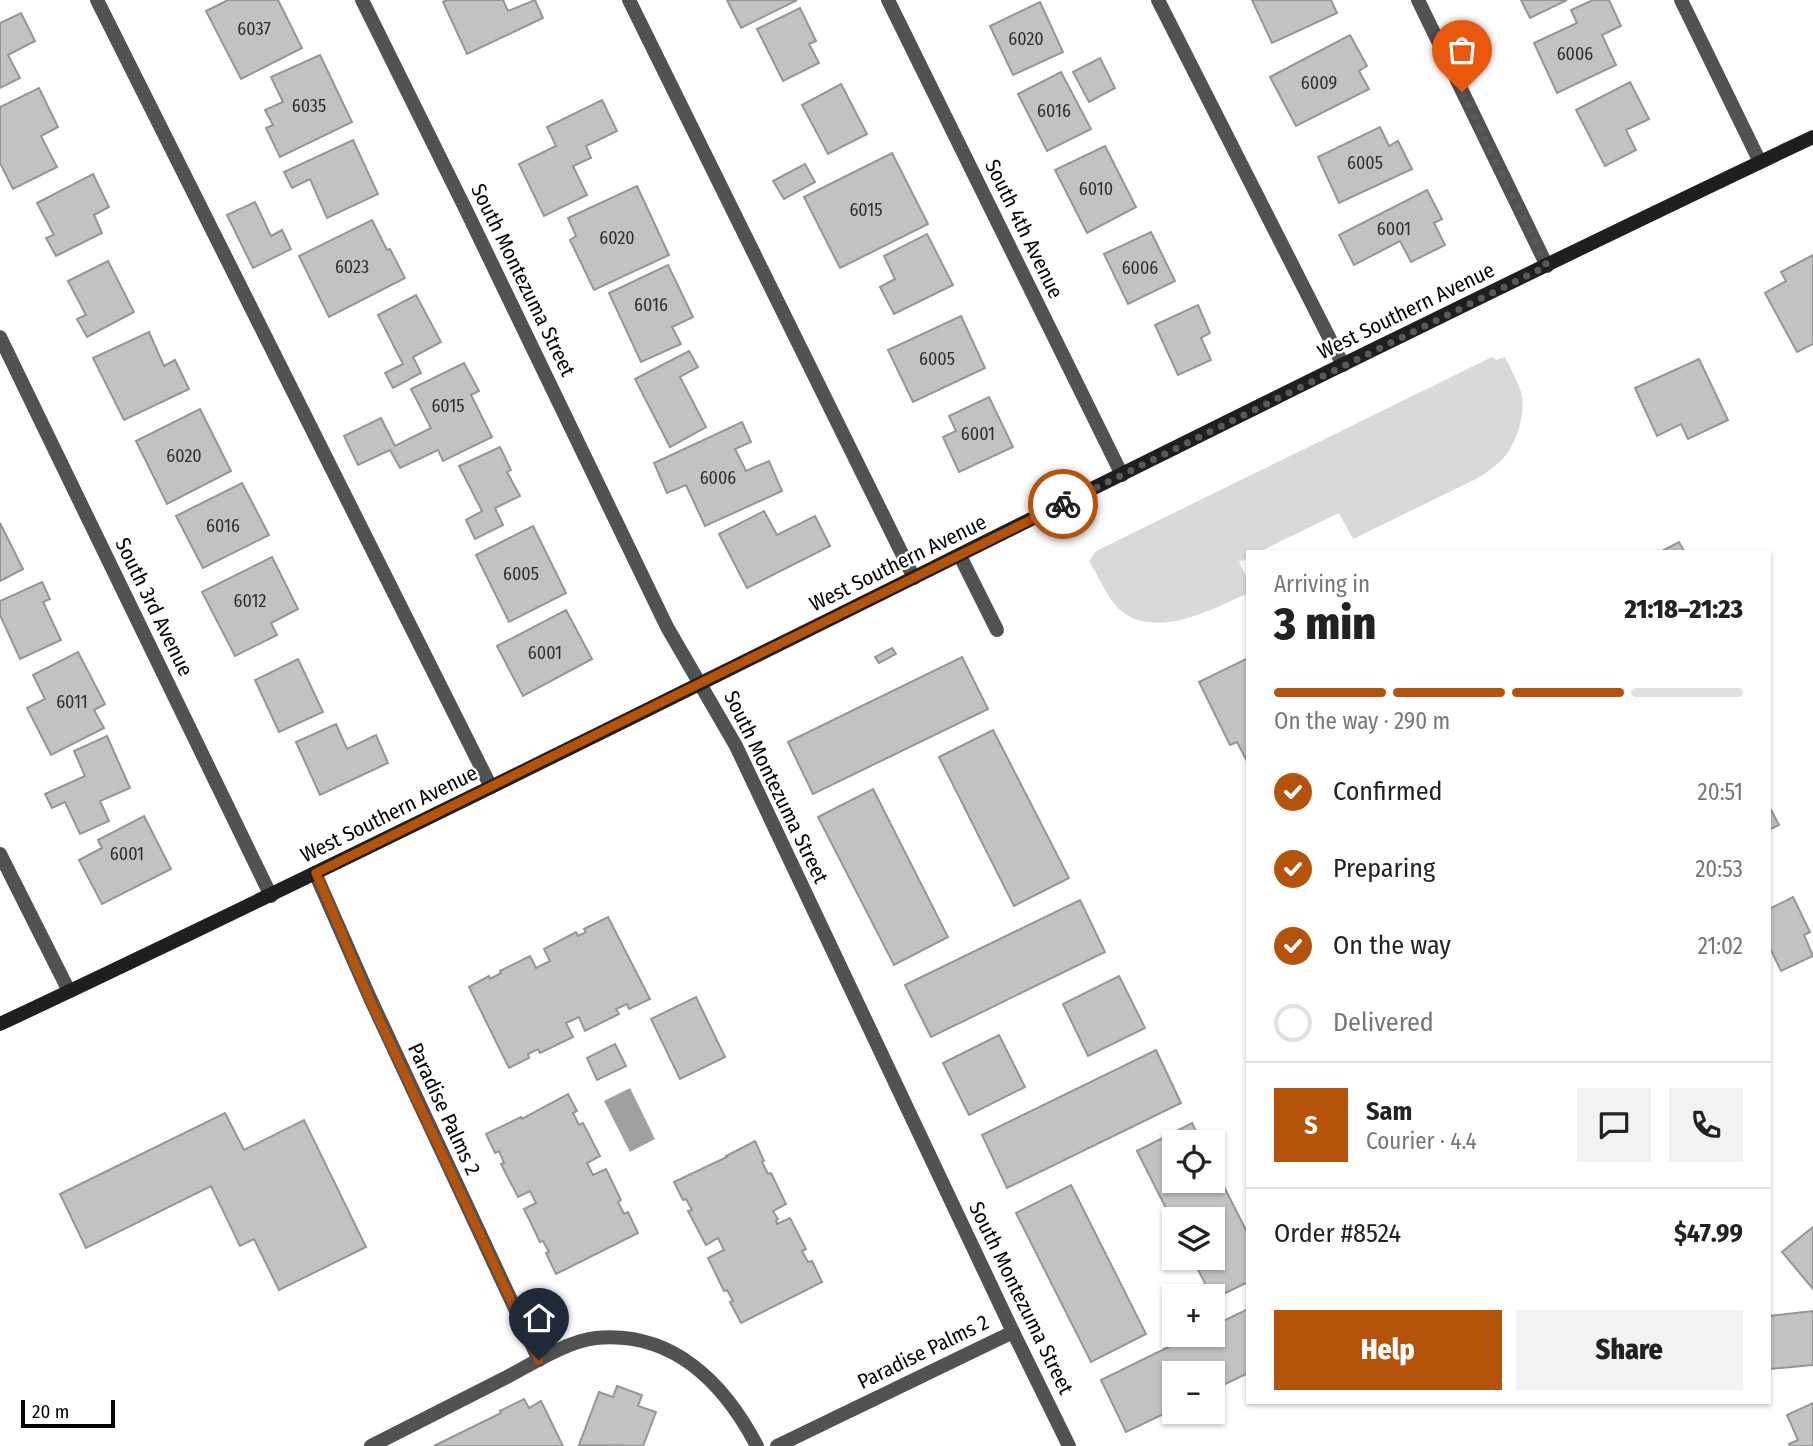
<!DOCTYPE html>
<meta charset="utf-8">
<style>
body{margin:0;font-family:"Fira Sans Condensed",sans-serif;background:#f2f2f2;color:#222;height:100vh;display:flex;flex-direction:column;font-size:26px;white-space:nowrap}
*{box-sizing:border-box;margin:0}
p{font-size:23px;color:#767676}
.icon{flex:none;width:38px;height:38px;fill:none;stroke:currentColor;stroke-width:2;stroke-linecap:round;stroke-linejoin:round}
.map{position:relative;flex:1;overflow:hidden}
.sheet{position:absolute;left:1246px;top:550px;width:525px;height:854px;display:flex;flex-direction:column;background:#fff;border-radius:0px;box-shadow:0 2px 5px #0004}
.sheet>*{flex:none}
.buttons{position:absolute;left:1162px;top:1130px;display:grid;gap:14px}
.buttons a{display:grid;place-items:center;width:63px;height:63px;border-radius:0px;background:#fff;box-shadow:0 2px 5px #0004;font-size:35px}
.scale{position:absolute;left:21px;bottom:18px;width:94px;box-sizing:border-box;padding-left:7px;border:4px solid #000;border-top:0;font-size:19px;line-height:24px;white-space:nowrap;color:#000;-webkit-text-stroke:5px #fff;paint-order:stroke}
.pin{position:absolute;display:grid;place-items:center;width:60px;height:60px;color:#fff;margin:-72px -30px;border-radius:50% 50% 50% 0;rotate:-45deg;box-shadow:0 0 7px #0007}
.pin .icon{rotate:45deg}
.courier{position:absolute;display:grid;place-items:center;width:70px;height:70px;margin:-35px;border:5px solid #b45309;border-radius:50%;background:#fff;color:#222;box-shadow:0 2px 9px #0007}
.summary em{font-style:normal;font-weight:800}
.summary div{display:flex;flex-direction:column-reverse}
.summary{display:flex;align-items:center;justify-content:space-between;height:119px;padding:0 28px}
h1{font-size:46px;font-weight:800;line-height:52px}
.bar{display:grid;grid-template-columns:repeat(4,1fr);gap:10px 7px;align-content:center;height:84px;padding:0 28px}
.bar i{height:9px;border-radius:5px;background:#e0e0e0}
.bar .active{background:#b45309}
.bar p{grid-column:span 4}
.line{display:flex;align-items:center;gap:18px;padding:0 28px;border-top:2px solid #e0e0e0}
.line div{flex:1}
.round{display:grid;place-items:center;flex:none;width:74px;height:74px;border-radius:0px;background:#f2f2f2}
ol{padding:0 28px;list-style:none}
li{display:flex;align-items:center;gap:21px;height:77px}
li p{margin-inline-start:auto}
li .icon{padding:7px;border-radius:50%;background:#b45309;color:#fff;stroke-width:4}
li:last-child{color:#767676}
li i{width:38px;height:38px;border:4px solid #e0e0e0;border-radius:50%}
.cta{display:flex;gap:14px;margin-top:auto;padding:14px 28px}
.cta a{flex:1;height:80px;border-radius:0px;background:#b45309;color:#fff;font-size:28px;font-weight:800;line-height:80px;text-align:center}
.cta a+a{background:#f2f2f2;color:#222}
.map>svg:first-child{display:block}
.green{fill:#d9d9d9}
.water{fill:#a0a0a0}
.building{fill:#c2c2c2;stroke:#969696;stroke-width:2}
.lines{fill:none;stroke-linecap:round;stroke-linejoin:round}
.service{stroke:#525252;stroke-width:14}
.minor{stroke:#525252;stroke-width:14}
.secondary{stroke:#1f1f1f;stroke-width:14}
.done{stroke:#595959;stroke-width:7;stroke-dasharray:0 12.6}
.route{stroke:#b45309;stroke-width:9}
.labels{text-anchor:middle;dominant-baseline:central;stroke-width:5;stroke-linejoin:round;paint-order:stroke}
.number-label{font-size:18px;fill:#303030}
.street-label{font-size:21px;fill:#000;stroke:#fff}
</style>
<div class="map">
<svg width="1813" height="1446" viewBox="0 0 1813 1446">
<rect width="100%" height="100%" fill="#fff"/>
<path class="green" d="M1492 357 1496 360 1505 357C1511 369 1517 380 1521 392 1527 411 1517 440 1506 455 1498 465 1486 473 1476 479L1353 539 1339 513 1261 551H1248V558L1239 562 1248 580V593C1213 609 1153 642 1118 608 1106 595 1098 576 1089 561L1096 551Z"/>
<polygon class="water" points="630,1088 655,1139 630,1152 604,1101"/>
<g class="building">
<polygon points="228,0 278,0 302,48 241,79 206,11"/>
<polygon points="447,0 503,0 508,11 535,0 543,18 467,54 443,2"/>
<polygon points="727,0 797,0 741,28"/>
<polygon points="1252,0 1331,0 1337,13 1272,43"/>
<polygon points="1521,0 1567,0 1530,18"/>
<polygon points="1593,0 1609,0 1621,26 1602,35 1616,65 1557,93 1534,43 1577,23 1571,10"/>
<polygon points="1040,2 1063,52 1013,75 990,26"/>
<polygon points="800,8 816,41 809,44 819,63 783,81 757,29"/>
<polygon points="21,13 35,41 8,55 20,78 0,88 0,23"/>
<polygon points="1350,35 1367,66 1359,71 1369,89 1296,126 1270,77"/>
<polygon points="320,55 352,122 280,157 266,128 273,125 265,110 283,102 271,77"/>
<polygon points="1100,58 1115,88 1089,102 1073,72"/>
<polygon points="1061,72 1091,129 1047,151 1018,94"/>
<polygon points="1630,82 1649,119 1626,130 1636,150 1605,166 1576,110"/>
<polygon points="841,84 867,134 828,154 802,105"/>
<polygon points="39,88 58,127 41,136 57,167 13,189 0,163 0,107"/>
<polygon points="602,100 617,131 586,146 591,158 573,166 587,195 544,216 519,164 556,146 547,127"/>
<polygon points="1380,127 1389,146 1398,141 1412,169 1339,203 1318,157"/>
<polygon points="353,140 378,194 327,218 310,179 292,188 284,172"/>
<polygon points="1105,146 1136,207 1087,233 1055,170"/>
<polygon points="892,153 928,224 840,268 804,197"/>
<polygon points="805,164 815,182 784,199 773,181"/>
<polygon points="93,174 109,207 94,215 102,233 56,256 46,238 54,235 37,203"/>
<polygon points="637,186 669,255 594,290 570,240 576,236 568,218"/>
<polygon points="1427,190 1442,219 1434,223 1445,245 1411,262 1400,241 1354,265 1339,235"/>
<polygon points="255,202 271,236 282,230 291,249 253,268 227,215"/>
<polygon points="372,220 387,250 390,249 405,278 329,317 299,256"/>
<polygon points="1151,232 1175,281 1128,304 1104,254"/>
<polygon points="927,234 953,285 894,314 880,287 895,279 884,256"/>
<polygon points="1813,255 1813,344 1797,352 1765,293 1786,281 1781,272"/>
<polygon points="108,261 134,312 87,337 77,319 86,315 68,281"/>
<polygon points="668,265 693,317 672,327 681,344 641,362 609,293"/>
<polygon points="416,295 441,342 413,357 421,373 393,388 385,373 403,364 378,315"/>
<polygon points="1198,305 1210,333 1201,338 1211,360 1178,375 1155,325"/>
<polygon points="961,316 985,368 913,402 888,350"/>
<polygon points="149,332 164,366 175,360 189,389 124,420 93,358"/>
<polygon points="689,351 698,367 680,377 706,427 670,447 635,379"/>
<polygon points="1699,359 1728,420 1688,439 1681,424 1657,436 1635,388"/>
<polygon points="464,363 479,391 471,395 492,437 443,461 438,450 400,468 390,450 358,465 344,436 381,418 395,446 431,428 411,389"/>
<polygon points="989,397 1013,447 959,472 943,437 956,431 949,416"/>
<polygon points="200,409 231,471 167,504 136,441"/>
<polygon points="742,422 751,442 735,449 746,471 769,461 782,491 705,526 686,485 667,493 654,463"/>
<polygon points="500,447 511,470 507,472 520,496 495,508 503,525 475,539 466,520 482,511 459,466"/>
<polygon points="242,483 269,535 203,568 176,516"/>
<polygon points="764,511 777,535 815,516 830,546 747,588 719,534"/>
<polygon points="0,523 23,569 0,581"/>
<polygon points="533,526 566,593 509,622 476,555"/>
<polygon points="1679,542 1684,551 1662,551"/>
<polygon points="272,557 298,609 271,623 277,635 235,656 202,592"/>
<polygon points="42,582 50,599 43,602 61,640 20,659 0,615 0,601"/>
<polygon points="566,610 592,659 523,696 497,646"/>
<polygon points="892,648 896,654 879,663 875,657"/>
<polygon points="78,652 105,704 94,710 104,728 51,755 27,708 45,699 33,675"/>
<polygon points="962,657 988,709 813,794 788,742"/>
<polygon points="1248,658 1248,763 1237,742 1230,745 1199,682"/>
<polygon points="298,659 323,712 279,732 255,680"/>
<polygon points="336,724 347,749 376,735 388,763 320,795 296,742"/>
<polygon points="993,730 1069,878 1014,906 939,757"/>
<polygon points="107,736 130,788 100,801 109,821 80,834 65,802 52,808 45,794 85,776 74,751"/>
<polygon points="873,789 948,937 894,965 818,817"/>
<polygon points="1769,806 1779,825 1769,830"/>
<polygon points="144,816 171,869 102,904 79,860 102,848 98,840"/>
<polygon points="1793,897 1810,932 1804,935 1813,956 1781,971 1771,950 1769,951 1769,909"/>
<polygon points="1080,900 1105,952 931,1037 905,985"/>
<polygon points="608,917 650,999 629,1009 627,1004 616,1009 619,1014 585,1031 579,1017 566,1023 573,1037 540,1053 538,1049 528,1054 529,1058 509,1068 469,987 489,976 490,979 501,973 500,971 530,956 536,968 550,961 544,949 576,932 578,936 586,932 584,929"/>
<polygon points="1119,976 1145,1028 1088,1056 1063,1004"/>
<polygon points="696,997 725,1057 680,1079 651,1019"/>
<polygon points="999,1035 1025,1087 969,1115 943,1063"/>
<polygon points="615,1044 626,1066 597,1080 587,1058"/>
<polygon points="1156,1050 1181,1103 1007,1188 982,1135"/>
<polygon points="568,1094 577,1111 573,1113 579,1125 583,1123 600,1156 587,1163 593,1175 606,1169 621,1200 618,1202 624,1214 628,1212 638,1233 556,1274 546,1253 549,1252 543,1241 540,1242 524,1209 536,1203 530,1191 518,1197 501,1164 504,1163 499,1151 495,1153 486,1134 521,1117 522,1119"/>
<polygon points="225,1113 244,1150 304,1120 366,1247 279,1290 254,1239 240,1246 211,1186 86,1248 60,1194"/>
<polygon points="1192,1123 1202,1143 1174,1143 1174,1181 1213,1181 1213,1165 1248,1234 1248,1282 1213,1299 1192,1258 1213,1258 1213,1220 1174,1220 1174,1224 1137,1151"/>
<polygon points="755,1141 764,1161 762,1162 768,1174 771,1173 786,1204 773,1211 778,1219 776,1220 777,1224 790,1218 806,1249 802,1251 808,1262 812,1261 822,1282 741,1323 730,1302 733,1301 727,1290 724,1291 708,1258 724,1250 718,1238 706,1245 688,1211 692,1210 686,1199 683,1200 674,1182 727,1157 726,1156"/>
<polygon points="1071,1185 1146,1334 1091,1362 1016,1213"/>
<polygon points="1813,1227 1813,1289 1782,1252"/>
<polygon points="1248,1309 1248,1373 1213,1390 1213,1374 1174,1374 1174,1409 1126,1432 1101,1380 1193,1335 1213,1335 1213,1326"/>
<polygon points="1813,1311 1813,1365 1769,1369 1769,1316"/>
<polygon points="617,1386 642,1395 638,1406 656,1412 643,1446 579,1445 599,1392 613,1397"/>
<polygon points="524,1399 529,1408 541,1401 563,1446 434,1446 501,1413 500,1411"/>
<polygon points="1813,1403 1813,1446 1790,1446 1789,1444 1798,1440 1787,1415"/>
</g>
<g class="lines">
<g class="service">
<polyline points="97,0 491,787"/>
<polyline points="629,0 914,578"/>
<polyline points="1158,0 1343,365"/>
<polyline points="1681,0 1760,162"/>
<polyline points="960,556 997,630"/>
<polyline points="0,854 69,991"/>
</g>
<g class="minor">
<polyline points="362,0 466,210 667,627 736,746 1013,1332 1069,1446"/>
<polyline points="888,0 1122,475"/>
<polyline points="1418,0 1547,266"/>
<polyline points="0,337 271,896"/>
<polyline points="315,873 370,998 539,1360"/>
<path d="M371 1446C417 1423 463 1399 509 1376 533 1363 568 1341 596 1338 673 1331 724 1383 757 1446"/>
<polyline points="777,1446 1013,1332"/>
</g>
<path class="secondary" d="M0 1024C609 737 1205 425 1813 137"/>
</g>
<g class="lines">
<polyline class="done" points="1063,504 1547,266 1462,92"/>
<polyline class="route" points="539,1360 369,998 316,873 1063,504"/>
</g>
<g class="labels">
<g class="number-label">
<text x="254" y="29">6037</text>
<text x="1026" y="39">6020</text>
<text x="1575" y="54">6006</text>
<text x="1319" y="83">6009</text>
<text x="309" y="106">6035</text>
<text x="1054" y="111">6016</text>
<text x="1365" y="163">6005</text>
<text x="1096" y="189">6010</text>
<text x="866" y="210">6015</text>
<text x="1394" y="229">6001</text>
<text x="617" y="238">6020</text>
<text x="352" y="267">6023</text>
<text x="1140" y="268">6006</text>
<text x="651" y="305">6016</text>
<text x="937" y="359">6005</text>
<text x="448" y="406">6015</text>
<text x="978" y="434">6001</text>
<text x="184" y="456">6020</text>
<text x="718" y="478">6006</text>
<text x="223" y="526">6016</text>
<text x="521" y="574">6005</text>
<text x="250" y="601">6012</text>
<text x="545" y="653">6001</text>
<text x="72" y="702">6011</text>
<text x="127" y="854">6001</text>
</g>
<g class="street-label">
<text transform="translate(1024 229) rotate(64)">South 4th Avenue</text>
<text transform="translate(523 280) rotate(64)">South Montezuma Street</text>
<text transform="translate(1406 311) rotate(-26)">West Southern Avenue</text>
<text transform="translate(898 563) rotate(-26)">West Southern Avenue</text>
<text transform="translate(154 607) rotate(64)">South 3rd Avenue</text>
<text transform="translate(776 787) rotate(64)">South Montezuma Street</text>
<text transform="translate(389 814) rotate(-26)">West Southern Avenue</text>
<text transform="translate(444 1109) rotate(65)">Paradise Palms 2</text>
<text transform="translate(1021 1298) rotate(64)">South Montezuma Street</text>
<text transform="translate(923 1352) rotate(-26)">Paradise Palms 2</text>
</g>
</g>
</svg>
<div class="buttons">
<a><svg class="icon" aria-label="locate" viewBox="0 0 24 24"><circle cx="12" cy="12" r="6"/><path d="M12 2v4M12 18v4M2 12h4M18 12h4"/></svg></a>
<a><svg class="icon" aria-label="layers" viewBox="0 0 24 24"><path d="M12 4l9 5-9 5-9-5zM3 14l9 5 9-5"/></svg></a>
<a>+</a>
<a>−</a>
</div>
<div class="scale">20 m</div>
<div class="pin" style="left:1462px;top:92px;background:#ea580c"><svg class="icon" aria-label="bag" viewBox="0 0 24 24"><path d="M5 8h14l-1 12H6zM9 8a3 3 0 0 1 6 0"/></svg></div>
<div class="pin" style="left:539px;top:1360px;background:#1f2937"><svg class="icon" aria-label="home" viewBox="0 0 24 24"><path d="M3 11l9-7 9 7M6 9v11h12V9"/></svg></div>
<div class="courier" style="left:1063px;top:504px"><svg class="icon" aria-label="bike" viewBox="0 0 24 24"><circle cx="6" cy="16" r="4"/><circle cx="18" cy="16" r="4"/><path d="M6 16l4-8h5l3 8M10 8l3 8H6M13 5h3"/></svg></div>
<section class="sheet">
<div class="summary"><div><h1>3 min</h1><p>Arriving in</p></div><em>21:18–21:23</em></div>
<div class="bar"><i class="active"></i><i class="active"></i><i class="active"></i><i></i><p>On the way · 290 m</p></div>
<ol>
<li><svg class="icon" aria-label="check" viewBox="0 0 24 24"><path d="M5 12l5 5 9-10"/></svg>Confirmed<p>20:51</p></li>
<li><svg class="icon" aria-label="check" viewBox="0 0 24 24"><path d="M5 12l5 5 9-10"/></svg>Preparing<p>20:53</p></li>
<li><svg class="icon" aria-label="check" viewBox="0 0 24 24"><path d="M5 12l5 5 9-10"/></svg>On the way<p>21:02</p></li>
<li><i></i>Delivered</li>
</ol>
<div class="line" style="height:126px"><b class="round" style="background:#b45309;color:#fff">S</b><div><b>Sam</b><p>Courier · 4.4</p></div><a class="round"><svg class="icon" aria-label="chat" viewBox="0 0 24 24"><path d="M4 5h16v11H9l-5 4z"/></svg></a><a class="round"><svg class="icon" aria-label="phone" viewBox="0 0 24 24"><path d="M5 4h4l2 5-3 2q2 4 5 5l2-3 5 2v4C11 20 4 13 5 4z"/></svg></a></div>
<div class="line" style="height:91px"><div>Order #8524</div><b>$47.99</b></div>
<div class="cta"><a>Help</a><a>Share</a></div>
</section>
</div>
